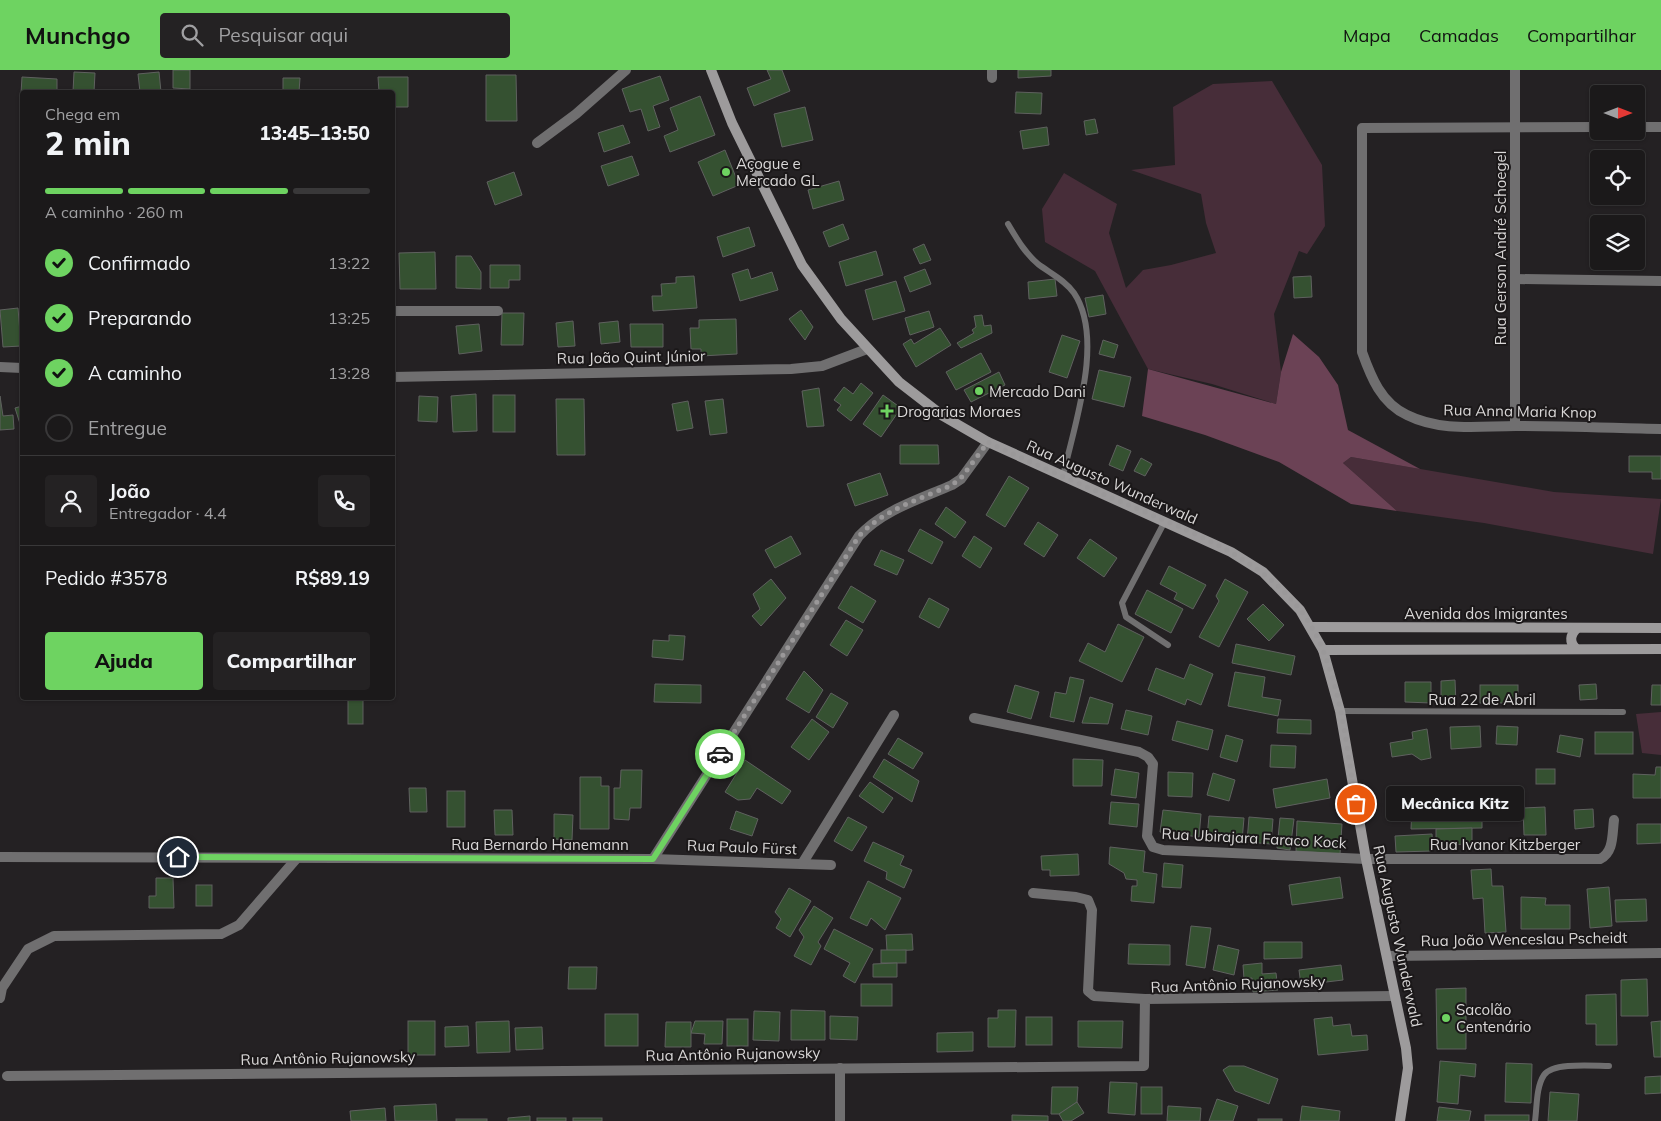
<!DOCTYPE html>
<html lang="pt">
<meta charset="utf-8">
<style>
body{margin:0;font-family:Mulish,sans-serif;background:#242223;color:#f1f3f6;height:100vh;display:flex;flex-direction:column;font-size:19px;white-space:nowrap}
*{box-sizing:border-box;margin:0}
p{font-size:16px;color:#a0a0a2}
.icon{flex:none;width:28px;height:28px;fill:none;stroke:currentColor;stroke-width:2;stroke-linecap:round;stroke-linejoin:round}
.map{position:relative;flex:1;overflow:hidden}
.panel{position:absolute;left:20px;top:20px;width:375px;height:610px;display:flex;flex-direction:column;background:#1b191a;border-radius:5px;box-shadow:0 1px 4px #0004,0 0 0 1px #393839}
.panel>*{flex:none}
.needle{width:32px;rotate:90deg}
.controls{position:absolute;left:1590px;top:15px;display:grid;gap:10px}
.controls a{display:grid;place-items:center;width:55px;height:55px;border-radius:5px;background:#1b191a;box-shadow:0 1px 4px #0004,0 0 0 1px #393839;font-size:25px}
.pin{position:absolute;display:grid;place-items:center;width:42px;height:42px;color:#fff;margin:-21px;border:2px solid #fff;border-radius:50%;box-shadow:0 1px 5px #0007}
.courier{position:absolute;display:grid;place-items:center;width:50px;height:50px;margin:-25px;border:4px solid #6ed361;border-radius:50%;background:#fff;color:#222;box-shadow:0 1px 6px #0007}
.bubble{position:absolute;height:35px;border-radius:5px;background:#1b191a;box-shadow:0 1px 4px #0004,0 0 0 1px #393839;font-size:16px;font-weight:800;line-height:35px;text-align:center}
.headline em{font-style:normal;font-weight:800}
.headline div{display:flex;flex-direction:column-reverse}
.headline{display:flex;align-items:center;justify-content:space-between;height:85px;padding:0 25px}
h1{font-size:32px;font-weight:800;line-height:38px}
.bar{display:grid;grid-template-columns:repeat(4,1fr);gap:8px 5px;align-content:center;height:60px;padding:0 25px}
.bar i{height:6px;border-radius:4px;background:#393839}
.bar .current{background:#6ed361}
.bar p{grid-column:span 4}
.line{display:flex;align-items:center;gap:12px;padding:0 25px;border-top:1px solid #393839}
.line div{flex:1}
.round{display:grid;place-items:center;flex:none;width:52px;height:52px;border-radius:5px;background:#242223}
ol{padding:0 25px;list-style:none}
li{display:flex;align-items:center;gap:15px;height:55px}
li p{margin-inline-start:auto}
li .icon{padding:5px;border-radius:50%;background:#6ed361;color:#111;stroke-width:4}
li:last-child{color:#a0a0a2}
li i{width:28px;height:28px;border:2px solid #393839;border-radius:50%}
.cta{display:flex;gap:10px;margin-top:auto;padding:10px 25px}
.cta a{flex:1;height:58px;border-radius:5px;background:#6ed361;color:#111;font-size:20px;font-weight:800;line-height:58px;text-align:center}
.cta a+a{background:#242223;color:#f1f3f6}
header{display:flex;align-items:center;gap:30px;box-sizing:border-box;height:70px;padding:0 25px;background:#6ed361;color:#111}
header strong{font-size:24px}
nav{display:flex;gap:28px;margin-inline-start:auto;font-size:18px}
.search{width:350px;height:45px;background:#242223;display:flex;align-items:center;gap:12px;box-sizing:border-box;padding:0 18px;border-radius:5px;color:#a0a0a2;font-size:19px}
.map>svg:first-child{display:block}
.green{fill:#472d39}
.forest{fill:#6b4255}
.building{fill:#355131;stroke:#5f615f}
.lines{fill:none;stroke-linecap:round;stroke-linejoin:round}
.service{stroke:#706f70;stroke-width:6}
.minor{stroke:#706f70;stroke-width:10}
.secondary{stroke:#9d9b9c;stroke-width:10}
.done{stroke:#9a9899;stroke-width:5;stroke-dasharray:0 9}
.route{stroke:#6ed361;stroke-width:6}
.poi-dot{fill:#6ed361;stroke:#1b1819;stroke-width:2}
.labels{text-anchor:middle;dominant-baseline:central;stroke-width:4;stroke-linejoin:round;paint-order:stroke}
.poi-label{font-size:15px;fill:#dad8d8;stroke:#1b1819;text-anchor:start}
.street-label{font-size:15px;fill:#dad8d8;stroke:#1b1819}
</style>
<header>
<strong>Munchgo</strong>
<div class="search"><svg class="icon" aria-label="search" viewBox="0 0 24 24"><circle cx="10" cy="10" r="6"/><path d="M15 15l6 6"/></svg>Pesquisar aqui</div>
<nav><a>Mapa</a><a>Camadas</a><a>Compartilhar</a></nav>
</header>
<div class="map">
<svg width="1661" height="1051" viewBox="0 0 1661 1051">
<rect width="100%" height="100%" fill="#242123"/>
<g class="green">
<polygon points="1272,11 1322,95 1325,156 1307,184 1299,181 1274,244 1281,302 1276,334 1212,314 1148,299 1095,201 1045,172 1042,139 1064,103 1117,134 1109,163 1126,218 1143,200 1171,195 1216,183 1206,153 1201,124 1131,100 1175,95 1173,37 1213,14"/>
<polygon points="1351,387 1554,422 1661,429 1653,484 1484,453 1397,441 1343,393"/>
<polygon points="1661,642 1661,685 1642,683 1636,644"/>
</g>
<polygon class="forest" points="1293,264 1319,287 1338,315 1348,360 1420,399 1351,387 1343,393 1397,441 1351,434 1279,392 1205,365 1142,346 1148,299 1276,334 1281,302"/>
<g class="building">
<polygon points="173,0 190,0 190,19 173,18"/>
<polygon points="767,0 782,0 790,21 754,36 747,18 771,9"/>
<polygon points="1018,0 1051,0 1051,6 1018,8"/>
<polygon points="74,2 95,3 94,22 73,22"/>
<polygon points="159,2 161,22 140,22 138,4"/>
<polygon points="486,5 516,5 517,51 486,51"/>
<polygon points="660,6 669,30 653,36 660,57 648,61 641,39 630,42 622,19"/>
<polygon points="22,7 57,9 57,22 22,22 22,40 20,40"/>
<polygon points="378,7 408,7 408,37 392,37 392,22 379,22"/>
<polygon points="283,8 300,8 299,22 283,22"/>
<polygon points="1016,22 1042,23 1041,44 1015,43"/>
<polygon points="700,26 715,65 670,82 664,66 678,60 670,38"/>
<polygon points="805,37 813,70 782,77 774,44"/>
<polygon points="1095,49 1098,63 1086,65 1084,51"/>
<polygon points="623,55 630,73 604,82 598,63"/>
<polygon points="1047,57 1049,75 1023,79 1020,61"/>
<polygon points="725,80 739,115 713,126 698,92"/>
<polygon points="632,86 639,105 608,116 601,96"/>
<polygon points="514,102 522,125 495,135 487,112"/>
<polygon points="839,111 844,130 813,139 808,120"/>
<polygon points="843,154 849,169 829,177 823,162"/>
<polygon points="749,157 755,176 723,187 717,167"/>
<polygon points="924,174 931,190 920,194 913,179"/>
<polygon points="876,181 883,205 846,216 839,192"/>
<polygon points="435,182 436,219 400,219 399,183"/>
<polygon points="456,186 471,186 481,202 481,219 456,218"/>
<polygon points="490,195 520,195 520,210 509,210 509,218 490,218"/>
<polygon points="748,199 751,209 772,202 778,220 740,231 732,204"/>
<polygon points="925,199 931,214 910,222 904,207"/>
<polygon points="694,206 697,238 653,241 652,226 662,226 661,214 676,213 676,207"/>
<polygon points="1311,206 1312,227 1294,228 1293,207"/>
<polygon points="1055,209 1057,226 1029,229 1028,212"/>
<polygon points="896,211 905,241 873,250 865,220"/>
<polygon points="1103,225 1106,244 1089,247 1085,228"/>
<polygon points="18,238 21,276 3,277 0,240"/>
<polygon points="801,240 813,257 805,270 789,249"/>
<polygon points="929,241 934,257 910,265 905,248"/>
<polygon points="502,243 524,243 523,275 501,275"/>
<polygon points="982,245 984,256 991,255 992,263 961,278 957,273 974,263 972,260 976,257 974,246"/>
<polygon points="736,249 737,284 701,286 701,279 691,279 690,258 699,258 699,250"/>
<polygon points="573,251 575,276 558,277 556,253"/>
<polygon points="618,251 620,272 601,274 599,253"/>
<polygon points="479,254 482,281 459,284 456,256"/>
<polygon points="630,254 663,254 663,277 631,277"/>
<polygon points="940,258 951,275 916,297 903,274 911,269 914,274"/>
<polygon points="1062,265 1080,271 1067,308 1049,302"/>
<polygon points="1103,270 1118,275 1114,288 1099,284"/>
<polygon points="981,283 991,302 956,320 946,302"/>
<polygon points="1099,300 1131,307 1124,337 1092,329"/>
<polygon points="999,302 1005,315 971,332 964,320"/>
<polygon points="861,313 873,323 851,351 837,340 841,335 834,330 844,317 853,324"/>
<polygon points="819,318 824,356 807,357 802,321"/>
<polygon points="476,324 477,361 453,362 451,326"/>
<rect x="493" y="325" width="22" height="37"/>
<polygon points="883,325 901,338 881,367 863,354"/>
<polygon points="0,326 3,346 13,345 14,359 0,360"/>
<polygon points="419,326 438,327 437,352 418,351"/>
<polygon points="556,329 584,329 585,385 557,385"/>
<polygon points="723,329 727,363 710,365 705,331"/>
<polygon points="688,331 693,358 677,361 672,334"/>
<polygon points="22,336 22,360 15,338"/>
<polygon points="900,375 938,375 939,394 900,394"/>
<polygon points="1117,375 1131,381 1123,401 1109,395"/>
<polygon points="1629,386 1661,386 1661,409 1652,409 1652,402 1629,402"/>
<polygon points="1141,388 1152,394 1145,406 1134,401"/>
<polygon points="880,403 888,425 855,436 847,414"/>
<polygon points="1009,406 1029,418 1005,457 986,445"/>
<polygon points="946,437 966,452 955,468 935,454"/>
<polygon points="1038,452 1058,465 1044,487 1024,474"/>
<polygon points="920,459 943,472 932,494 908,481"/>
<polygon points="791,466 801,484 775,498 765,480"/>
<polygon points="974,466 992,478 980,498 962,486"/>
<polygon points="1090,469 1117,488 1104,507 1077,488"/>
<polygon points="881,480 904,490 897,505 874,495"/>
<polygon points="1169,496 1206,515 1193,539 1174,529 1177,523 1160,514"/>
<polygon points="771,509 786,528 761,556 752,546 760,539 753,524"/>
<polygon points="1225,509 1248,522 1219,577 1199,567 1219,531 1216,526"/>
<polygon points="851,516 876,531 863,553 838,538"/>
<polygon points="1147,520 1183,539 1171,563 1135,544"/>
<polygon points="929,528 949,539 939,558 919,547"/>
<polygon points="1263,534 1284,555 1269,571 1247,549"/>
<polygon points="846,550 863,560 847,586 830,575"/>
<polygon points="1118,554 1144,567 1122,612 1079,591 1088,573 1105,582"/>
<polygon points="669,565 685,566 683,590 652,587 653,570 669,571"/>
<polygon points="1236,574 1295,586 1291,605 1232,593"/>
<polygon points="1190,594 1213,604 1201,635 1187,629 1185,635 1148,620 1156,598 1184,609"/>
<polygon points="804,601 823,620 809,643 786,629"/>
<polygon points="1235,602 1265,607 1262,627 1281,630 1278,646 1228,636"/>
<polygon points="1070,607 1084,610 1074,652 1050,647 1055,622 1066,624"/>
<polygon points="1455,610 1456,635 1441,636 1441,611"/>
<polygon points="1405,612 1431,612 1431,633 1405,632"/>
<polygon points="655,614 701,615 701,633 654,632"/>
<polygon points="1596,614 1597,629 1580,630 1579,615"/>
<polygon points="1015,615 1039,622 1031,649 1007,642"/>
<rect x="1480" y="615" width="38" height="18"/>
<polygon points="1652,615 1661,615 1661,635 1651,635"/>
<polygon points="831,623 848,633 833,658 816,647"/>
<polygon points="1090,627 1113,634 1108,654 1082,653"/>
<rect x="348" y="628" width="15" height="26"/>
<polygon points="1126,640 1152,646 1148,665 1121,659"/>
<polygon points="812,649 829,662 809,690 791,677"/>
<polygon points="1278,649 1311,650 1311,664 1277,663"/>
<polygon points="1177,651 1213,660 1208,680 1172,670"/>
<polygon points="1480,656 1481,677 1451,679 1450,657"/>
<polygon points="1497,656 1518,657 1517,675 1496,674"/>
<polygon points="1427,659 1431,688 1421,690 1412,684 1392,687 1390,673 1413,669 1412,662"/>
<rect x="1595" y="662" width="38" height="22"/>
<polygon points="1226,665 1243,670 1237,692 1220,687"/>
<polygon points="1560,665 1583,669 1580,687 1557,682"/>
<polygon points="898,668 923,683 913,699 888,684"/>
<polygon points="1271,675 1296,676 1295,698 1270,697"/>
<polygon points="884,689 919,711 912,732 873,707"/>
<polygon points="1073,689 1103,690 1102,716 1073,716"/>
<polygon points="745,690 791,721 782,734 757,718 750,729 738,730 725,722"/>
<polygon points="1656,697 1661,697 1661,728 1633,728 1633,704 1655,705"/>
<polygon points="1115,699 1139,703 1136,728 1111,725"/>
<rect x="1536" y="699" width="19" height="15"/>
<polygon points="621,700 642,700 641,738 630,738 629,750 614,749 614,718 620,718"/>
<polygon points="1168,702 1193,703 1192,727 1168,726"/>
<polygon points="1213,703 1235,710 1229,731 1207,725"/>
<polygon points="580,707 601,707 601,716 609,716 609,759 580,759"/>
<polygon points="1327,709 1330,728 1276,738 1273,719"/>
<polygon points="870,712 893,728 883,743 859,726"/>
<polygon points="409,718 426,718 427,742 410,742"/>
<rect x="447" y="721" width="18" height="36"/>
<polygon points="1111,732 1139,734 1137,757 1109,754"/>
<polygon points="1482,734 1482,758 1411,759 1412,737"/>
<polygon points="1545,737 1546,765 1524,765 1523,738"/>
<polygon points="1593,739 1594,757 1575,759 1574,740"/>
<polygon points="494,740 512,740 513,765 495,765"/>
<polygon points="1163,740 1201,744 1199,767 1160,762"/>
<polygon points="736,741 758,749 752,766 730,759"/>
<polygon points="554,744 573,745 572,770 554,769"/>
<polygon points="1209,746 1244,748 1242,771 1207,768"/>
<polygon points="848,747 867,757 852,781 834,771"/>
<polygon points="1249,747 1273,749 1271,774 1247,772"/>
<polygon points="1280,748 1294,749 1290,780 1277,778"/>
<polygon points="1297,751 1342,754 1340,784 1296,781"/>
<polygon points="1637,754 1661,754 1661,773 1637,774"/>
<polygon points="1472,758 1472,774 1436,775 1436,759"/>
<polygon points="1432,764 1433,781 1396,782 1395,766"/>
<polygon points="873,772 904,786 900,795 912,800 904,818 886,809 887,802 864,791"/>
<polygon points="1110,777 1145,781 1143,802 1157,804 1154,833 1131,831 1132,816 1137,816 1137,810 1126,809 1124,803 1109,794"/>
<polygon points="1078,784 1079,805 1050,806 1050,800 1042,800 1041,786"/>
<polygon points="1164,793 1183,795 1181,818 1162,817"/>
<polygon points="1491,799 1492,816 1503,816 1506,862 1485,863 1483,828 1473,829 1471,800"/>
<polygon points="1340,807 1343,828 1292,835 1289,815"/>
<polygon points="156,808 173,808 174,838 149,838 149,826 156,826"/>
<polygon points="868,811 901,828 885,860 871,848 867,856 850,848"/>
<rect x="196" y="815" width="16" height="21"/>
<polygon points="1609,817 1612,856 1590,858 1587,819"/>
<polygon points="789,818 811,831 790,867 776,858 781,849 775,842"/>
<polygon points="1521,827 1546,828 1545,835 1570,835 1570,859 1521,859"/>
<polygon points="1646,829 1647,851 1616,852 1615,830"/>
<polygon points="814,836 833,848 818,872 821,876 811,895 794,886 804,867 799,860"/>
<polygon points="1191,856 1211,858 1205,898 1186,895"/>
<polygon points="834,859 873,879 855,913 843,906 850,893 824,879"/>
<polygon points="912,864 913,880 887,881 886,865"/>
<polygon points="1264,872 1302,872 1302,888 1264,889"/>
<polygon points="1129,874 1170,875 1170,895 1128,894"/>
<polygon points="1218,875 1239,880 1234,905 1213,900"/>
<rect x="881" y="880" width="25" height="13"/>
<polygon points="897,893 897,907 873,907 873,894"/>
<polygon points="1262,893 1262,904 1276,903 1278,920 1253,922 1252,908 1244,909 1243,895"/>
<polygon points="1341,895 1343,910 1301,915 1299,900"/>
<polygon points="569,897 597,897 596,919 568,919"/>
<polygon points="1647,909 1648,946 1621,946 1621,910"/>
<rect x="861" y="914" width="31" height="22"/>
<polygon points="1466,918 1466,979 1437,979 1436,919"/>
<polygon points="1616,924 1617,975 1596,975 1596,954 1586,954 1586,925"/>
<polygon points="791,940 825,941 825,970 791,970"/>
<polygon points="998,940 1016,940 1015,977 988,977 988,948 998,948"/>
<polygon points="754,941 780,942 779,971 753,970"/>
<rect x="605" y="944" width="33" height="32"/>
<polygon points="830,946 858,947 857,970 830,969"/>
<rect x="1026" y="947" width="26" height="28"/>
<polygon points="1332,947 1333,956 1350,954 1352,966 1367,965 1368,980 1318,985 1314,949"/>
<rect x="727" y="949" width="21" height="27"/>
<rect x="408" y="951" width="27" height="34"/>
<polygon points="509,951 510,982 477,983 476,952"/>
<polygon points="695,951 723,951 722,974 704,974 705,964 691,963"/>
<polygon points="1078,951 1123,951 1122,978 1078,977"/>
<polygon points="1661,951 1661,987 1654,987 1651,952"/>
<polygon points="666,952 691,952 691,977 665,977"/>
<polygon points="468,956 469,976 445,977 445,957"/>
<polygon points="542,957 543,979 516,980 515,958"/>
<polygon points="973,962 973,981 937,982 937,963"/>
<polygon points="1440,991 1476,994 1475,1007 1460,1005 1458,1034 1437,1032"/>
<polygon points="1506,993 1532,994 1531,1033 1505,1032"/>
<polygon points="1229,996 1244,996 1278,1009 1269,1034 1235,1021 1223,1000"/>
<polygon points="1661,1006 1661,1023 1645,1024 1645,1007"/>
<polygon points="1110,1012 1137,1013 1135,1045 1108,1043"/>
<polygon points="1052,1017 1078,1017 1077,1032 1059,1044 1051,1044"/>
<rect x="1141" y="1017" width="21" height="27"/>
<polygon points="1550,1022 1579,1024 1577,1051 1548,1051"/>
<polygon points="1217,1029 1238,1036 1233,1051 1209,1051"/>
<polygon points="1077,1032 1084,1043 1071,1051 1063,1051 1059,1044"/>
<polygon points="436,1034 437,1051 395,1051 394,1036"/>
<polygon points="1168,1036 1201,1038 1200,1051 1167,1051"/>
<polygon points="1302,1036 1340,1041 1339,1051 1300,1051"/>
<polygon points="1439,1037 1471,1041 1469,1051 1437,1051"/>
<polygon points="385,1038 386,1051 351,1051 350,1041"/>
<polygon points="1012,1045 1048,1046 1048,1051 1012,1051"/>
<rect x="1485" y="1045" width="44" height="6"/>
<polygon points="530,1046 530,1051 508,1051 508,1048"/>
<rect x="537" y="1048" width="29" height="3"/>
<rect x="573" y="1048" width="29" height="3"/>
<rect x="456" y="1049" width="31" height="2"/>
<rect x="1258" y="1049" width="24" height="2"/>
</g>
<g class="lines">
<g class="service">
<path d="M1008 154C1017 169 1025 183 1038 194 1050 203 1065 210 1074 223 1105 269 1074 355 1063 406"/>
<polyline points="1165,451 1122,533 1126,547 1168,575"/>
<polyline points="1340,641 1623,642"/>
<path d="M1535 1051C1537 1037 1536 1017 1544 1005 1553 992 1594 996 1609 996"/>
</g>
<g class="minor">
<polyline points="992,0 992,8"/>
<path d="M1599 57 1362 58V282C1371 307 1381 333 1407 345 1441 362 1479 356 1516 356 1564 356 1613 358 1661 359"/>
<polyline points="1636,57 1661,57"/>
<polyline points="537,73 576,44 626,0"/>
<polyline points="1515,209 1661,211"/>
<polyline points="392,241 498,241"/>
<polyline points="0,297 22,298"/>
<polyline points="392,307 791,299 822,296 867,279"/>
<polyline points="1515,356 1515,0"/>
<path d="M974 648 1139 682 1148 687 1153 694 1147 766 1153 777 1163 780 1366 789H1600C1614 782 1612 765 1614 750"/>
<path d="M0 787 653 789 859 466C883 440 920 429 952 415L961 409 988 372"/>
<polyline points="653,789 831,795"/>
<polyline points="802,794 894,645"/>
<polyline points="1033,823 1076,827 1088,830 1092,840 1088,921 1094,926 1145,929"/>
<polyline points="1387,886 1661,883"/>
<polyline points="0,928 2,918 28,879 54,866 221,864 239,855 297,788"/>
<polyline points="840,998 840,1051"/>
<polyline points="7,1006 1144,996 1145,929 1394,926"/>
</g>
<g class="secondary">
<polyline points="711,0 732,53 802,195 841,249 899,312 943,346 988,372 1231,482 1263,502 1300,540 1323,580 1340,641 1366,789 1406,978 1408,998 1400,1051"/>
<polyline points="1312,557 1661,558"/>
<path d="M1576 579C1569 572 1570 565 1577 558"/>
<polyline points="1323,580 1661,579"/>
</g>
</g>
<g class="lines">
<path class="done" d="M720 684 859 466C883 440 920 429 952 415L961 408 988 372C1033 394 1080 414 1126 434 1198 465 1284 495 1319 571 1342 622 1347 680 1356 734"/>
<polyline class="route" points="178,787 653,789 720,684"/>
</g>
<g class="poi-dot">
<circle cx="726" cy="102" r="5"/>
<circle cx="979" cy="321" r="5"/>
<path d="M884.5 333.5h5v5h5v5h-5v5h-5v-5h-5v-5h5z"/>
<circle cx="1446" cy="948" r="5"/>
</g>
<g class="labels">
<g class="poi-label">
<text x="736" y="93">Açogue e<tspan x="736" dy="17">Mercado GL</tspan></text>
<text x="989" y="321">Mercado Dani</text>
<text x="897" y="341">Drogarias Moraes</text>
<text x="1456" y="939">Sacolão<tspan x="1456" dy="17">Centenário</tspan></text>
</g>
<g class="street-label">
<text transform="translate(1500 178) rotate(-90)">Rua Gerson André Schoegel</text>
<text transform="translate(631 287) rotate(-1)">Rua João Quint Júnior</text>
<text transform="translate(1520 341) rotate(1)">Rua Anna Maria Knop</text>
<text transform="translate(1112 412) rotate(24)">Rua Augusto Wunderwald</text>
<text x="1486" y="543">Avenida dos Imigrantes</text>
<text x="1482" y="629">Rua 22 de Abril</text>
<text transform="translate(1254 768) rotate(3)">Rua Ubirajara Faraco Kock</text>
<text x="540" y="774">Rua Bernardo Hanemann</text>
<text x="1505" y="774">Rua Ivanor Kitzberger</text>
<text transform="translate(742 777) rotate(2)">Rua Paulo Fürst</text>
<text transform="translate(1398 866) rotate(78)">Rua Augusto Wunderwald</text>
<text transform="translate(1524 869) rotate(-1)">Rua João Wenceslau Pscheidt</text>
<text transform="translate(1238 914) rotate(-2)">Rua Antônio Rujanowsky</text>
<text transform="translate(733 984) rotate(-1)">Rua Antônio Rujanowsky</text>
<text transform="translate(328 988) rotate(-1)">Rua Antônio Rujanowsky</text>
</g>
</g>
</svg>
<div class="controls">
<a><svg class="needle" viewBox="-14 -14 28 28"><path d="M0-13l5 13h-10z" fill="#e53935"/><path d="M0 13l5-13h-10z" fill="#a0a0a2"/></svg></a>
<a><svg class="icon" aria-label="locate" viewBox="0 0 24 24"><circle cx="12" cy="12" r="6"/><path d="M12 2v4M12 18v4M2 12h4M18 12h4"/></svg></a>
<a><svg class="icon" aria-label="layers" viewBox="0 0 24 24"><path d="M12 4l9 5-9 5-9-5zM3 14l9 5 9-5"/></svg></a>
</div>
<div class="pin" style="left:1356px;top:734px;background:#ea580c"><svg class="icon" aria-label="bag" viewBox="0 0 24 24"><path d="M5 8h14l-1 12H6zM9 8a3 3 0 0 1 6 0"/></svg></div>
<div class="pin" style="left:178px;top:787px;background:#1f2937"><svg class="icon" aria-label="home" viewBox="0 0 24 24"><path d="M3 11l9-7 9 7M6 9v11h12V9"/></svg></div>
<div class="courier" style="left:720px;top:684px"><svg class="icon" aria-label="car" viewBox="0 0 24 24"><path d="M5 17H2v-5l4-1 3-4h7l3 4 3 1v5h-3M9 17h6M6 11h13"/><circle cx="7" cy="17" r="2"/><circle cx="17" cy="17" r="2"/></svg></div>
<div class="bubble" style="left:1386px;top:716px;width:138px">Mecânica Kitz</div>
<section class="panel">
<div class="headline"><div><h1>2 min</h1><p>Chega em</p></div><em>13:45–13:50</em></div>
<div class="bar"><i class="current"></i><i class="current"></i><i class="current"></i><i></i><p>A caminho · 260 m</p></div>
<ol>
<li><svg class="icon" aria-label="check" viewBox="0 0 24 24"><path d="M5 12l5 5 9-10"/></svg>Confirmado<p>13:22</p></li>
<li><svg class="icon" aria-label="check" viewBox="0 0 24 24"><path d="M5 12l5 5 9-10"/></svg>Preparando<p>13:25</p></li>
<li><svg class="icon" aria-label="check" viewBox="0 0 24 24"><path d="M5 12l5 5 9-10"/></svg>A caminho<p>13:28</p></li>
<li><i></i>Entregue</li>
</ol>
<div class="line" style="height:90px"><a class="round"><svg class="icon" aria-label="person" viewBox="0 0 24 24"><circle cx="12" cy="8" r="4"/><path d="M4 21q1-7 8-7t8 7"/></svg></a><div><b>João</b><p>Entregador · 4.4</p></div><a class="round"><svg class="icon" aria-label="phone" viewBox="0 0 24 24"><path d="M5 4h4l2 5-3 2q2 4 5 5l2-3 5 2v4C11 20 4 13 5 4z"/></svg></a></div>
<div class="line" style="height:65px"><div>Pedido #3578</div><b>R$89.19</b></div>
<div class="cta"><a>Ajuda</a><a>Compartilhar</a></div>
</section>
</div>
